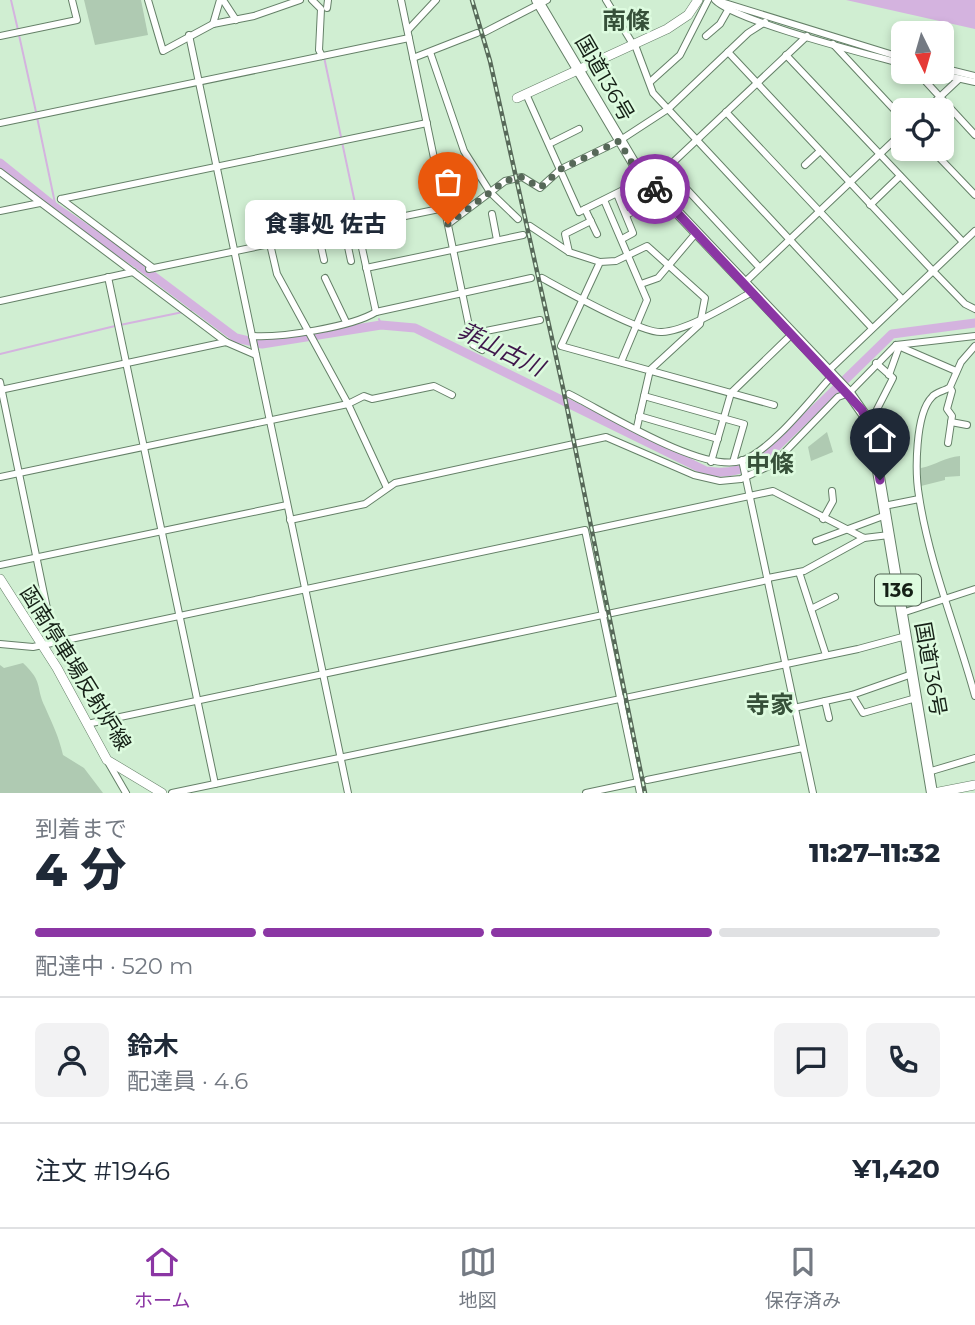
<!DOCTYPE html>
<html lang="ja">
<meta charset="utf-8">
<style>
body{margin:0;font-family:Montserrat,"Noto Sans JP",sans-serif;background:#f2f2f3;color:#1f2937;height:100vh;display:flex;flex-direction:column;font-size:26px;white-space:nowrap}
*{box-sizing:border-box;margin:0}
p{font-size:23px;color:#747a83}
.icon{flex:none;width:38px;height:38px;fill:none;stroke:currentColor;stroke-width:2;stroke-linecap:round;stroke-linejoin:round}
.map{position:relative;height:793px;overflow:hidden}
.sheet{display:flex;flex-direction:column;background:#fff;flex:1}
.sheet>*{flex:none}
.needle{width:46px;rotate:175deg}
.controls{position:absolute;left:891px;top:21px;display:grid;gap:14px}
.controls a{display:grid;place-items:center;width:63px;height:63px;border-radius:10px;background:#fff;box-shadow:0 4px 10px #0003;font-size:35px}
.pin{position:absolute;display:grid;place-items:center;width:60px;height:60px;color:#fff;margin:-72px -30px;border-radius:50% 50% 50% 0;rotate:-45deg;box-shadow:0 0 7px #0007}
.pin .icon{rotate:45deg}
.courier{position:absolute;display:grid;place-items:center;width:70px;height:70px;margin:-35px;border:5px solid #8b36a4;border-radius:50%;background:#fff;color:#222;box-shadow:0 2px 9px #0007}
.bubble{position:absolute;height:49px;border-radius:10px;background:#fff;box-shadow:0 4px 10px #0003;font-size:23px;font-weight:800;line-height:49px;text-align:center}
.summary em{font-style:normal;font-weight:800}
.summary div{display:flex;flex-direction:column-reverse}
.summary{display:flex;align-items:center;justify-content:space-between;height:119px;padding:0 35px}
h1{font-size:46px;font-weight:800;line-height:52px}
.bar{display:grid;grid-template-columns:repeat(4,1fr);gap:10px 7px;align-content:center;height:84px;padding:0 35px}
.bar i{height:9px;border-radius:5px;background:#e0e1e3}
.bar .selected{background:#8b36a4}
.bar p{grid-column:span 4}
.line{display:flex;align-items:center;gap:18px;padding:0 35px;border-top:2px solid #e0e1e3}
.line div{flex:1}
.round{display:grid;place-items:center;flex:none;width:74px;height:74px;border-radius:10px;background:#f2f2f3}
.menu{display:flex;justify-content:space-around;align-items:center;height:98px;border-top:2px solid #e0e1e3;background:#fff;font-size:19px;color:#747a83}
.menu a{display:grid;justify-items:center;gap:4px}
.menu .selected{color:#8b36a4}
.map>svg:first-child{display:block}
.green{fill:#afcab2}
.water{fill:#d4b3df}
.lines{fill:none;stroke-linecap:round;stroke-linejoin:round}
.stream{stroke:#d4b3df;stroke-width:2}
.river{stroke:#d4b3df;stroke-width:9}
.street-casing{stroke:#658068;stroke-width:8}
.secondary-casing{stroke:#658068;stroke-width:10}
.highway-casing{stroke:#658068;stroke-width:12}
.street{stroke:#fff;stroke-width:6}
.secondary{stroke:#fff;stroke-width:9}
.highway{stroke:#fff;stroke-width:10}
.rail-casing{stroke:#576959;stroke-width:4.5}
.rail{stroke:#ddfbdf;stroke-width:2;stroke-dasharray:5;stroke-linecap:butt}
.done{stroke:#566858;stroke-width:7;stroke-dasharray:0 12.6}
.route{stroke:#8b36a4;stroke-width:9}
.labels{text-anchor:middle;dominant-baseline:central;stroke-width:5;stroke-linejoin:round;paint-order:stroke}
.shield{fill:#ddfbdf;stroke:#516252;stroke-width:2}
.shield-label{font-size:19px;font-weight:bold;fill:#152016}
.street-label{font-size:21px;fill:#152016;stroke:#ddfbdf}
.water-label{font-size:23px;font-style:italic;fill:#3e154a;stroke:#ddfbdf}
.quarter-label{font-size:24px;font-weight:bold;fill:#365039;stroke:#ddfbdf}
</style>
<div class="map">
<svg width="975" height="793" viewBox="0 0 975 793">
<rect width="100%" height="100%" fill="#d0eed2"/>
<g class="green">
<polygon points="84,0 141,0 148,35 95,45"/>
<polygon points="827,432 833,452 811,461 808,447"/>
<path d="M960 456V476L945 477V480L921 486V468C936 465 945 457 960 456Z"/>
<path d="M23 663C44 683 35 686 45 707 52 723 59 737 63 755L84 768 103 793H0V665L4 668Z"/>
</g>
<polygon class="water" points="846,0 975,0 975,29"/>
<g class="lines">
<g class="stream">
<polyline points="11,0 18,30"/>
<polyline points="19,35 36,112"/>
<polyline points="324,57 341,137"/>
<polyline points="37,117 56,208"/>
<polyline points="342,142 359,222"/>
<polyline points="189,311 195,309"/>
<polyline points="379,319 381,325"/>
<polyline points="120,325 183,312"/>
<polyline points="0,354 115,326"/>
</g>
<path class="river" d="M0 163 56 208 136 263 236 338 262 344 381 325 415 328 706 471C730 475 748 469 768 455L892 334 975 323"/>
<g class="street-casing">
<g id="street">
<polyline points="148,0 163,51 213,24 254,16 300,0"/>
<polyline points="223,0 236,20"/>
<polyline points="312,0 321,9 319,50 322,56"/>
<polyline points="401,0 473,345 482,350"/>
<polyline points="606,0 634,46"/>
<path d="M715 0C735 21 867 54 903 64"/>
<polyline points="718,1 903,58"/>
<polyline points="327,8 328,0"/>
<polyline points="213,24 220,0"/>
<polyline points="408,30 436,0"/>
<polyline points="485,32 547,0"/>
<polyline points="189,35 348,793"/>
<polyline points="0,36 77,20 72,0"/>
<polyline points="706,36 720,24 728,10"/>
<polyline points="833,44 903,119"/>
<polyline points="635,45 653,93 872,328"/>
<polyline points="430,52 464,151 490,192 518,219"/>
<polyline points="728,52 933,271 965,304 975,309"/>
<polyline points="786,55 963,242"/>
<polyline points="413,58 477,33"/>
<polyline points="942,68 975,76"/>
<polyline points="917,72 975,135"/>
<polyline points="930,72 975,82"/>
<polyline points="650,82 680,55 708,0"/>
<polyline points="526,94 579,212 667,168 807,36"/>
<polyline points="926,110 959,79"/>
<polyline points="726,112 902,299"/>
<polyline points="0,123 409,38"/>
<polyline points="549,144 579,129"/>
<polyline points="931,149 975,195"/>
<polyline points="805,165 820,151"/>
<polyline points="667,168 759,267"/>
<polyline points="0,172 226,342"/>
<polyline points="617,194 633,233 622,239"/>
<polyline points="61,199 427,123"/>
<polyline points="61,199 153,268"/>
<polyline points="604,200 647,300 621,362"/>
<polyline points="870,205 900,176"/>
<polyline points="585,209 597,234"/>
<polyline points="0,211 40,203"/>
<polyline points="492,214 497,240"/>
<polyline points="626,215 662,197"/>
<polyline points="448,224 505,181 522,177 540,188 561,169 619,141 668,109 748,33 765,22"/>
<polyline points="357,225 376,312"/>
<polyline points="530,226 569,252 600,262"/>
<polyline points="344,228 351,261"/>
<polyline points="318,233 324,260"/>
<polyline points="270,244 277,274 348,404 387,488"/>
<polyline points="569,252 565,234 591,221"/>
<polyline points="366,268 523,235"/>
<polyline points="149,269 444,208"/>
<polyline points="108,277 215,784"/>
<polyline points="325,278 346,322"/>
<path d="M542 278C564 290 642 334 662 332 687 331 730 304 752 292"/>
<polyline points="744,283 903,132"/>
<polyline points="641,284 658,278 696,233"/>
<polyline points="0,301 133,272"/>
<polyline points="471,334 540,320"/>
<path d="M252 336C280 338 352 327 376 312L531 278"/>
<polyline points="896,345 956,371"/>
<path d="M975 346 961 362 950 387C945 391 936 392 932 397 915 414 915 473 919 496 929 563 957 630 975 696"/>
<polyline points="827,372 975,231"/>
<polyline points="889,375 899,347"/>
<polyline points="0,382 54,642"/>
<polyline points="0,390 226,342 256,355"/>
<path d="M569 394C607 413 702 473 741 461 771 451 810 400 831 377"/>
<polyline points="644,396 744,424 733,462"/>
<polyline points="639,416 718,439"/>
<polyline points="951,422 967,425"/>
<polyline points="870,423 893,378 876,363"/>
<path d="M637 427 650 370 700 324 705 298 647 246 616 261 600 262 561 346C632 366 703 386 774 405"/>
<polyline points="948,443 952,416 947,409 952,391 950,388"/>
<polyline points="742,460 813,793"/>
<polyline points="711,462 731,393 792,334"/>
<polyline points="0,477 348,404 364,396 372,399 434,386 452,395"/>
<polyline points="884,506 919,499"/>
<polyline points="823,519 833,501 832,491"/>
<polyline points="290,520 365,504 395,483 606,437 694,475 720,481 741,479 769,466 780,457 838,397 849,393 896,345 975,336"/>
<polyline points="595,529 773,491 864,538 889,535"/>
<polyline points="816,541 886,515"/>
<polyline points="0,565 287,505"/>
<polyline points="799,572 826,655"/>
<polyline points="768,578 804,571 864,538"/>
<polyline points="811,609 835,597"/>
<polyline points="902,613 975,589"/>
<polyline points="0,644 33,647 585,530 640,793"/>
<polyline points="852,695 863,713 916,698"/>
<polyline points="825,701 829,718"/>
<polyline points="794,708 852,695 912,674"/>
<polyline points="87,724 768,580"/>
<polyline points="108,762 126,793"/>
<polyline points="928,772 975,758"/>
<polyline points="647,780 803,748"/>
<polyline points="172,793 858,649 906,636"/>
<polyline points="586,793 638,782"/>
</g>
</g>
<g class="secondary-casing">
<g id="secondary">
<polyline points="517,98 667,29 688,15 698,0"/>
<polyline points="0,579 57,668 107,760 162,793"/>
<polyline points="934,793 975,785"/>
</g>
</g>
<g class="highway-casing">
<polyline id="highway" points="537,0 639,172 849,393 870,423 932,793"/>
</g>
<use href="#street" class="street"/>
<use href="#secondary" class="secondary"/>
<use href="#highway" class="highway"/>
<g class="rail-casing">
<polyline id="rail" points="472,0 490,61 563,388 645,793"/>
</g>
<use href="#rail" class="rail"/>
</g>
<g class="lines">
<polyline class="done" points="448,224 505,181 522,177 540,188 561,169 619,141 632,163 655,189"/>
<polyline class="route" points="655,189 862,410 872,432 880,480"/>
</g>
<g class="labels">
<rect class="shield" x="875" y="574.5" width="46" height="31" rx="5"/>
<g class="shield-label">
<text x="898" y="590">136</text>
</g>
<g class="street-label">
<text transform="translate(605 78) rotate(60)">国道136号</text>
<text transform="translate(76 668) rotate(58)">函南停車場反射炉線</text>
<text transform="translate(931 669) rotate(80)">国道136号</text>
</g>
<g class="water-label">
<text transform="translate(501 349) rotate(26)">菲山古川</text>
</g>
<g class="quarter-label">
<text x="626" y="20">南條</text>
<text x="770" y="463">中條</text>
<text x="770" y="704">寺家</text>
</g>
</g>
</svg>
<div class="controls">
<a><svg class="needle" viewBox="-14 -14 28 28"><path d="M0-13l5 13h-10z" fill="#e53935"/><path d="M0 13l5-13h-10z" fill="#747a83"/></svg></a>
<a><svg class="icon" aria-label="locate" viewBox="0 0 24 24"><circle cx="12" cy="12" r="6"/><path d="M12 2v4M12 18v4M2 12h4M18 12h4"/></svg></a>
</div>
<div class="pin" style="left:448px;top:224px;background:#ea580c"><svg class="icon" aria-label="bag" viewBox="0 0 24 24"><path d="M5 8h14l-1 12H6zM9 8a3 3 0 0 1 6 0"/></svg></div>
<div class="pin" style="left:880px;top:480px;background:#1f2937"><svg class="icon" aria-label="home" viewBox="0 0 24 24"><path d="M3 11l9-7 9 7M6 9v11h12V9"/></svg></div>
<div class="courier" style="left:655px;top:189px"><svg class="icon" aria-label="bike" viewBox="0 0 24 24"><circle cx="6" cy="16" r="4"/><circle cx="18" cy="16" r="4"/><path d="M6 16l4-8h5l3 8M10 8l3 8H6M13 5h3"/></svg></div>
<div class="bubble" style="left:245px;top:200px;width:161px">食事処 佐古</div>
</div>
<section class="sheet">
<div class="summary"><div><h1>4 分</h1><p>到着まで</p></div><em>11:27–11:32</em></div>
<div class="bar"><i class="selected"></i><i class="selected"></i><i class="selected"></i><i></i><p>配達中 · 520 m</p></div>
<div class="line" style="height:126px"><a class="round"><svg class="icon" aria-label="person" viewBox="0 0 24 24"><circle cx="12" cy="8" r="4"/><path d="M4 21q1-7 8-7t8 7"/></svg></a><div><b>鈴木</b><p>配達員 · 4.6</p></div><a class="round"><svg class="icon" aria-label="chat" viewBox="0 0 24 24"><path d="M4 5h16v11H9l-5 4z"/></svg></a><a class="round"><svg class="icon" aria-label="phone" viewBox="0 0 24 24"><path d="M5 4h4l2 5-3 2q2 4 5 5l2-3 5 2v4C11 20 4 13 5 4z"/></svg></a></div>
<div class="line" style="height:91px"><div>注文 #1946</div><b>¥1,420</b></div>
</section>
<nav class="menu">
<a class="selected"><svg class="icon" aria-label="home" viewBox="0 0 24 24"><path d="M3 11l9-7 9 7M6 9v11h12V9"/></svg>ホーム</a>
<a><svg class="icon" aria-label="map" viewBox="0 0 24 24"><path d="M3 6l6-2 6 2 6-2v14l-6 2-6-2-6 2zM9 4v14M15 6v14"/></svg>地図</a>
<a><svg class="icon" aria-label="saved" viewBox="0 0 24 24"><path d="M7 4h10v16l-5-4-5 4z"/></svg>保存済み</a>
</nav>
